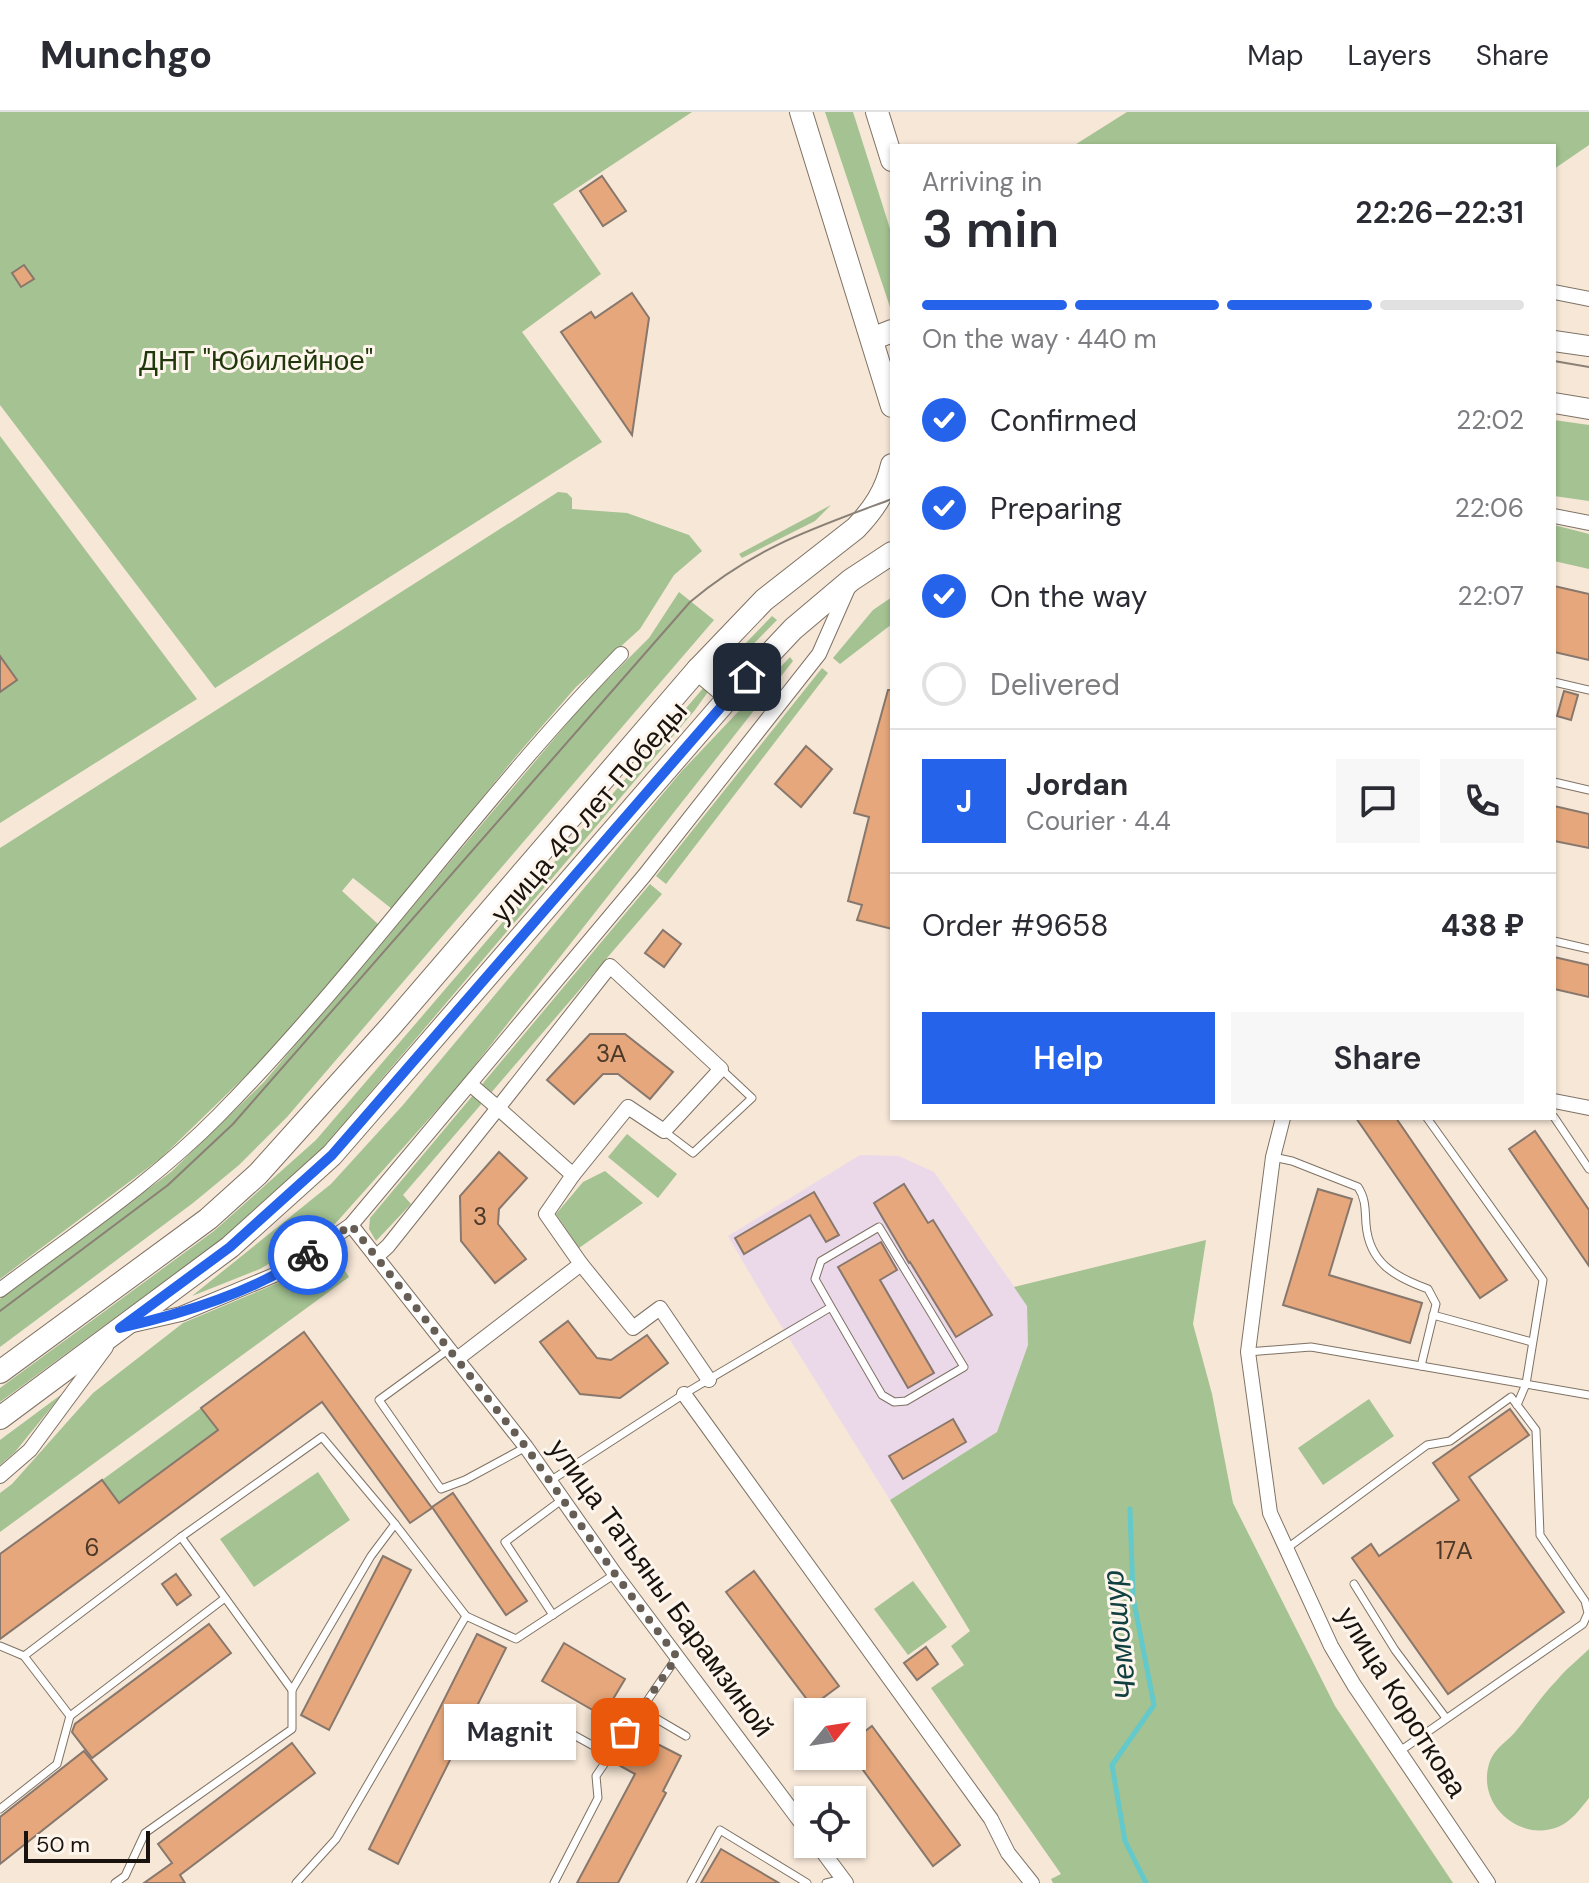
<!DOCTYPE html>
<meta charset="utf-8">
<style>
body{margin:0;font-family:"DM Sans",sans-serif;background:#f7f7f7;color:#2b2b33;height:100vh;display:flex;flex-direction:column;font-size:30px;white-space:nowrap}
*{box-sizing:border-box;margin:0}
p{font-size:26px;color:#7c7c81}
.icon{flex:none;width:44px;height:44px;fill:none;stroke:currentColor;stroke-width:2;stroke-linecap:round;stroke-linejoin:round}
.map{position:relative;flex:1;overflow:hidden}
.sheet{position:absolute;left:890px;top:32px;width:666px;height:976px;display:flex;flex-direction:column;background:#fff;border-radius:0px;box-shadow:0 2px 6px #0004}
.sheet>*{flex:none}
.needle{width:52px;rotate:60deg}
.controls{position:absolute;left:794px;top:1586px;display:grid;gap:16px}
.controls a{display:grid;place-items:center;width:72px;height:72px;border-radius:0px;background:#fff;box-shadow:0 2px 6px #0004;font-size:40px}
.scale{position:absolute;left:24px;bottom:20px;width:126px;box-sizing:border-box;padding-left:8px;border:4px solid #18130e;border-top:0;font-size:22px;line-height:28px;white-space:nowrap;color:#18130e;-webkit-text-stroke:6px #fef5ec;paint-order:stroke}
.pin{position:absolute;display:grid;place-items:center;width:68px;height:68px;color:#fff;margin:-34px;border-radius:16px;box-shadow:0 4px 12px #0006}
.courier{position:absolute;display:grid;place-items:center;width:80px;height:80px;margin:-40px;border:6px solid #2563eb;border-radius:50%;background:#fff;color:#222;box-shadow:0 2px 10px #0007}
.bubble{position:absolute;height:56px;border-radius:0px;background:#fff;box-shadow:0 2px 6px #0004;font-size:26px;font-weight:600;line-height:56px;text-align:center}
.overview em{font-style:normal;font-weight:600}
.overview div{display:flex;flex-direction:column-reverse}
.overview{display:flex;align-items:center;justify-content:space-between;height:136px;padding:0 32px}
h1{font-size:52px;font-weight:600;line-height:60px}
.bar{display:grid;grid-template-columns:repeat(4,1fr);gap:12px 8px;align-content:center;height:96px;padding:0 32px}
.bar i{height:10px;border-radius:6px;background:#e1e1e2}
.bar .on{background:#2563eb}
.bar p{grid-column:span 4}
.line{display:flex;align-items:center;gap:20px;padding:0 32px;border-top:2px solid #e1e1e2}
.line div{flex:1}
.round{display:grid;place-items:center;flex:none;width:84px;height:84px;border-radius:0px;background:#f7f7f7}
ol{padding:0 32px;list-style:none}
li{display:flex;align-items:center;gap:24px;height:88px}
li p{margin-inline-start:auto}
li .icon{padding:8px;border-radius:50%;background:#2563eb;color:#fff;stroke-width:4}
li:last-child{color:#7c7c81}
li i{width:44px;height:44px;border:4px solid #e1e1e2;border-radius:50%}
.action{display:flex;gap:16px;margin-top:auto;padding:16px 32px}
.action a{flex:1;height:92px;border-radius:0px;background:#2563eb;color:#fff;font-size:32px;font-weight:600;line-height:92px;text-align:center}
.action a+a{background:#f7f7f7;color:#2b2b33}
header{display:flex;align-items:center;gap:48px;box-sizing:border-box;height:112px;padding:0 40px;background:#fff;border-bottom:2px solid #e1e1e2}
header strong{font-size:38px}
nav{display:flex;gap:44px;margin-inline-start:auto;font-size:28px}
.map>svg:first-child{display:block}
.industrial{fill:#ebd9ea}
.green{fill:#a4c292}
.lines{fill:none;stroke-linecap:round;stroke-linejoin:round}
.stream{stroke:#64c9ca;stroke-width:5}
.building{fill:#e5a77b;stroke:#88776c;stroke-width:2}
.service-casing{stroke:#7f7264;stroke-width:9}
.minor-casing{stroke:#7f7264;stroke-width:16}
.secondary-casing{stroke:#7f7264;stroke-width:22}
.primary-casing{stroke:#7f7264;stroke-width:24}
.service{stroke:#fff;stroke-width:7}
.minor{stroke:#fff;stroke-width:14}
.secondary{stroke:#fff;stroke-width:20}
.primary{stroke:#fff;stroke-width:22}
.tram{stroke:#8a8075;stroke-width:2}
.done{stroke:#665d54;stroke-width:8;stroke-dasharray:0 14.4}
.route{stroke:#2563eb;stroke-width:10}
.labels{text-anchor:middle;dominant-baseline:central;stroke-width:6;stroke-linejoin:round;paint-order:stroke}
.number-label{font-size:24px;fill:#4b3829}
.park-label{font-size:28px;fill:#1f370b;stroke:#fef5ec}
.street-label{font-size:28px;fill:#18130e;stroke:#fef5ec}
.water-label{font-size:30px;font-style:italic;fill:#104040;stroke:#fef5ec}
</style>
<header>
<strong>Munchgo</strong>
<nav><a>Map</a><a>Layers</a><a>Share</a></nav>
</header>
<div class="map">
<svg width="1589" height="1771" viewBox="0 0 1589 1771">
<rect width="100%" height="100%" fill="#f6e7d7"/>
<polygon class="industrial" points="860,1043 899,1044 934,1060 1027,1193 1028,1233 997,1320 890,1388 767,1191 728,1124"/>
<g class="green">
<polygon points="0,0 692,0 553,92 601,162 522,220 602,330 215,576 0,293"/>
<polygon points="825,0 853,0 892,123 892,201"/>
<polygon points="1127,0 1589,0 1589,33 1554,57 1554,34 1073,34"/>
<polygon points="1554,308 1589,313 1589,389 1554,384"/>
<polygon points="0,324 197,587 0,711"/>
<polygon points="558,380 567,381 572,386 572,397 627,401 689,423 702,439 674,463 640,517 576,575 517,643 392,797 353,766 342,779 379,813 262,948 161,1046 0,1167 0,736"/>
<polygon points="831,393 815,409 742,446 739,442"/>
<polygon points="1554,413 1589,422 1589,457 1554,449"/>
<polygon points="679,480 714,508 287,1005 239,1053 193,1091 0,1235 0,1187 171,1060 264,970 587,588 649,526"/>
<polygon points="892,485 892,512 840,552 833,546 873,498"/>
<polygon points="772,504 777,508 720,566 716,562"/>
<polygon points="790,545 793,549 460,972 334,1113 260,1157 192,1184 331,1072 403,993 681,660"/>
<polygon points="822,556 828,561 666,772 656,764"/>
<polygon points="705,574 710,577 695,598 323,1036 221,1128 0,1290 0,1276 214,1119 316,1028"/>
<polygon points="650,772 662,782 403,1083 411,1092 376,1129 369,1117 370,1106"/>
<polygon points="627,1022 677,1062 658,1086 608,1045"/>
<polygon points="605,1059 643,1091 579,1136 556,1102 583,1070"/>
<polygon points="1206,1128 1193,1212 1212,1282 1233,1391 1335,1594 1453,1771 1053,1771 1051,1767 1061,1762 931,1576 964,1553 951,1534 970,1519 890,1388 997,1320 1028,1233 1027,1194 1014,1175"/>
<polygon points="337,1146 349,1165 0,1420 0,1381 12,1372 93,1281 183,1211"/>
<polygon points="62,1282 15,1340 0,1353 0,1328"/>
<polygon points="1369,1287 1394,1324 1323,1373 1298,1336"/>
<polygon points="201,1296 218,1318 119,1391 102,1368"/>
<polygon points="318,1360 350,1408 254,1475 220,1427"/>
<polygon points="913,1469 947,1515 908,1543 874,1497"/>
<path d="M1589 1537V1686C1580 1697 1572 1709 1558 1715 1519 1730 1477 1693 1489 1652 1494 1636 1506 1631 1516 1619 1530 1602 1542 1583 1558 1567 1567 1556 1579 1547 1589 1537Z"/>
</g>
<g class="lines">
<polyline class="stream" points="1130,1397 1133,1485 1154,1593 1112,1653 1125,1729 1146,1771"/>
</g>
<g class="building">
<polygon points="602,64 626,99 603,114 580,79"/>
<polygon points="24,153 34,167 21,175 12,161"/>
<polygon points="632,181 649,206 632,323 561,220 591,200 595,206"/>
<polygon points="1554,474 1589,482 1589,548 1554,540"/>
<polygon points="0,544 17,568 0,580"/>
<polygon points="888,578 892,578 892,817 857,808 862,793 848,789 869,705 854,701"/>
<polygon points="1564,579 1578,583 1571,608 1557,604"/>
<polygon points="806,634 832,657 801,695 775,672"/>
<polygon points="1554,694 1589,702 1589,736 1554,729"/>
<polygon points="663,818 681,832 664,855 645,841"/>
<polygon points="1554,845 1589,853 1589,885 1554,877"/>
<polygon points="590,922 625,922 673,960 650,987 618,962 603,962 574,992 547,968"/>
<polygon points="1356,1006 1396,1006 1507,1168 1480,1186"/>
<polygon points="1535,1019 1589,1098 1589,1154 1509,1037"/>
<polygon points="499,1040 527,1066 499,1097 498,1112 526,1147 495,1171 461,1129 460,1084"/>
<polygon points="904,1072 928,1111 933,1108 992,1203 956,1225 910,1150 909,1151 874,1091"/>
<polygon points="1318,1077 1352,1087 1329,1163 1422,1191 1410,1231 1283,1193"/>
<polygon points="814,1080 839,1123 826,1130 810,1103 744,1142 735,1126"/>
<polygon points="881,1130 897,1158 880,1168 934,1261 908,1276 838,1155"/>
<polygon points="568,1209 597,1246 611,1248 647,1223 668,1251 620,1286 580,1282 540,1230"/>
<polygon points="304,1220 432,1396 410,1411 322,1290 0,1527 0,1442 102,1368 119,1391 218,1318 201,1296"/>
<polygon points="1510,1297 1529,1323 1469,1365 1564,1500 1448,1582 1352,1446 1371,1432 1379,1444 1459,1388 1433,1351"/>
<polygon points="953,1307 966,1330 903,1367 889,1344"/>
<polygon points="453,1381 527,1489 506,1503 432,1395"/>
<polygon points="383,1444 411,1458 329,1618 301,1603"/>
<polygon points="754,1459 839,1574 812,1594 726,1480"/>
<polygon points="176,1462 191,1483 177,1493 162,1472"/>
<polygon points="209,1512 231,1541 92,1646 72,1620 75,1612"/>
<polygon points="477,1522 506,1536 398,1752 369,1737"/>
<polygon points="564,1531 625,1567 603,1604 542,1569"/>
<polygon points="926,1535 938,1552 917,1568 904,1551"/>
<polygon points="872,1614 960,1733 933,1754 852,1643 852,1629"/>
<polygon points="634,1620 681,1644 663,1679 666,1681 618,1771 577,1771 635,1662 613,1650"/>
<polygon points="292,1631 315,1661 180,1763 185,1771 144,1771 172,1751 158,1732"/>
<polygon points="84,1639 107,1667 0,1752 0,1705"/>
<polygon points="721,1737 779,1771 701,1771"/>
</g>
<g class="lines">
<g class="service-casing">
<g id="service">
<polyline points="1554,570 1589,578"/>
<polyline points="1554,670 1589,678"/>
<polyline points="1554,829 1589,837"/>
<polyline points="1554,1005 1589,1057"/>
<polyline points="1427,1006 1543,1168 1526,1272 1517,1293"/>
<polyline points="664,1019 693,1041 752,986 721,957"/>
<path d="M1273 1045 1292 1049 1358 1075C1366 1087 1365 1098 1366 1112 1369 1151 1395 1165 1428 1177L1436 1192 1421 1254"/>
<polyline points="1433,1203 1532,1230"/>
<polyline points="449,1237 379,1288 441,1377 465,1368 526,1335"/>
<polyline points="1248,1240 1311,1235 1589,1283"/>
<polyline points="550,1369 684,1282 831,1195 882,1283 894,1290 906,1289 964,1255 879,1115 821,1149 815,1167 831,1195"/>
<polyline points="395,1412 466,1504"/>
<polyline points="181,1425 292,1578"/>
<polyline points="1286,1437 1427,1333 1450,1329 1511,1285 1536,1318 1540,1423 1585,1489 1588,1501 1583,1512 1400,1639"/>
<polyline points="1354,1472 1395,1538 1446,1606"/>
<polyline points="553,1503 505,1430 563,1387"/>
<polyline points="0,1534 24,1544 70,1604"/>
<polyline points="24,1544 181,1425 322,1325 395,1412 371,1444 292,1578 292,1617 145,1721 125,1764 115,1771"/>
<polyline points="640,1597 686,1624"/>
<polyline points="541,1605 610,1643"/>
<polyline points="0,1697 57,1652 70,1604 225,1486"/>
<polyline points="296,1771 336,1727 466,1504 516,1527 615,1462"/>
<polyline points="554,1771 598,1686 596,1664 677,1545"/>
<polyline points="691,1771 720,1718 807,1771"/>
<polyline points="826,1771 843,1767"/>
</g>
</g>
<g class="minor-casing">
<g id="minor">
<polyline points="1554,180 1589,187"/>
<polyline points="1554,404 1589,411"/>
<polyline points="470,972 498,996 610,854 721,957 664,1019 628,995 573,1063"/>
<polyline points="1554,989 1589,996"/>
<polyline points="1283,1006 1273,1045 1248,1240 1270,1401 1331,1534 1354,1573 1488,1771"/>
<polyline points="351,1113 526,1335 615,1462 808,1720"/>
<polyline points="376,1145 388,1134 498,996 573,1063 546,1102 581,1152 457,1247"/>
<polyline points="581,1152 633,1216 660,1196 709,1268"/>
<path d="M0 1178C74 1122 153 1070 218 1004 362 858 478 689 621 542"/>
<polyline points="133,1213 181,1202 284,1159 351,1113 644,764 819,542 849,474"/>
<polyline points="684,1282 991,1707 1008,1741 1032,1771"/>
<polyline points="0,1364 30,1338 106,1235"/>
<polyline points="817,1732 846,1771"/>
</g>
</g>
<g class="secondary-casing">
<g id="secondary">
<polyline points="1554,229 1589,234"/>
<polyline points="1554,291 1589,297"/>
</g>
</g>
<g class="primary-casing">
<g id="primary">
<polyline points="801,0 892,294"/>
<polyline points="877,0 892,48"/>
<polyline points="872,227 892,219"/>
<polyline points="698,557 730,584"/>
<path d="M0 1260 208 1107 258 1062 391 914 698 557 764 488 856 416C874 397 886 379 892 353"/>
<polyline points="0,1306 230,1135 332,1043 730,584 793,517 851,468 892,441"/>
</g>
</g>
<use href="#service" class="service"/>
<use href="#minor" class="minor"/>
<use href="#secondary" class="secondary"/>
<use href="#primary" class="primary"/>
<g class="tram">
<polyline points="1554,249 1589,255"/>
<path d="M0 1199 168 1073 233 1012 690 490C755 435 814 416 892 387"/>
</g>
</g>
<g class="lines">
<polyline class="done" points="308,1143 351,1113 526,1335 615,1462 677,1545 625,1620"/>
<path class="route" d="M308 1143C253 1180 185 1201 120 1216L230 1135 332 1043 747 565"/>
</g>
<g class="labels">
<g class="number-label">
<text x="611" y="941">3А</text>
<text x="480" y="1104">3</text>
<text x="92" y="1435">6</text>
<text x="1454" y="1438">17А</text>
</g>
<g class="park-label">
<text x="256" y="248">ДНТ "Юбилейное"</text>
</g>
<g class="street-label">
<text transform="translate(589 700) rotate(-49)">улица 40 лет Победы</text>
<text transform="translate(661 1476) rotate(54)">улица Татьяны Барамзиной</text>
<text transform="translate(1402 1590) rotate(58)">улица Короткова</text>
</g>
<g class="water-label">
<text transform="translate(1119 1523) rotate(-96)">Чемошур</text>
</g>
</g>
</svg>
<div class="controls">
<a><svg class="needle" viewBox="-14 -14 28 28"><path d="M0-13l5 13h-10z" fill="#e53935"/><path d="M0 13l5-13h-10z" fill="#7c7c81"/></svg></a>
<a><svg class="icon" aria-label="locate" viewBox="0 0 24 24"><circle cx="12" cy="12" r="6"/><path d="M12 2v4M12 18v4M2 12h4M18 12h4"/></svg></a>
</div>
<div class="scale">50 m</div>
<div class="pin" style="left:625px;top:1620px;background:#ea580c"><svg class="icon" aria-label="bag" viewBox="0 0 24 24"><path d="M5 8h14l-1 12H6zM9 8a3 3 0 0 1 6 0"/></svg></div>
<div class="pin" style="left:747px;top:565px;background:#1f2937"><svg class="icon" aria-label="home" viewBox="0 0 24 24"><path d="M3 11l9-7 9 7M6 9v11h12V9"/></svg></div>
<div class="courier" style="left:308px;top:1143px"><svg class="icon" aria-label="bike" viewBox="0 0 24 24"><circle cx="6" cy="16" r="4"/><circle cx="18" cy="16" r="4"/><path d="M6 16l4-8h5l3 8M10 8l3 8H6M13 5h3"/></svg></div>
<div class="bubble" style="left:444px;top:1592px;width:132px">Magnit</div>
<section class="sheet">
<div class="overview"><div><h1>3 min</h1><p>Arriving in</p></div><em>22:26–22:31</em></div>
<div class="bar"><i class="on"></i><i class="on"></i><i class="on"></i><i></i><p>On the way · 440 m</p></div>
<ol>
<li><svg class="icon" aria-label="check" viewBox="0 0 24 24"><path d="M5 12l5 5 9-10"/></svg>Confirmed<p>22:02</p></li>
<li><svg class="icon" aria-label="check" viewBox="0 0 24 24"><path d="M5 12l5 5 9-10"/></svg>Preparing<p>22:06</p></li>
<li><svg class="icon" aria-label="check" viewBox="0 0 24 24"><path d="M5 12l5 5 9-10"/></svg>On the way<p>22:07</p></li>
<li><i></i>Delivered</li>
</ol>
<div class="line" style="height:144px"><b class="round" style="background:#2563eb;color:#fff">J</b><div><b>Jordan</b><p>Courier · 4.4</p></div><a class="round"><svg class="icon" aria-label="chat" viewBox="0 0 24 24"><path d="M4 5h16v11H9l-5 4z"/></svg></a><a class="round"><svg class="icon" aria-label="phone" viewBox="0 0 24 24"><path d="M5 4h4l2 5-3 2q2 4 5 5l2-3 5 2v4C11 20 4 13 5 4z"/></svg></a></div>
<div class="line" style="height:104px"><div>Order #9658</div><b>438 ₽</b></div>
<div class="action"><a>Help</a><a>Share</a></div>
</section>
</div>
